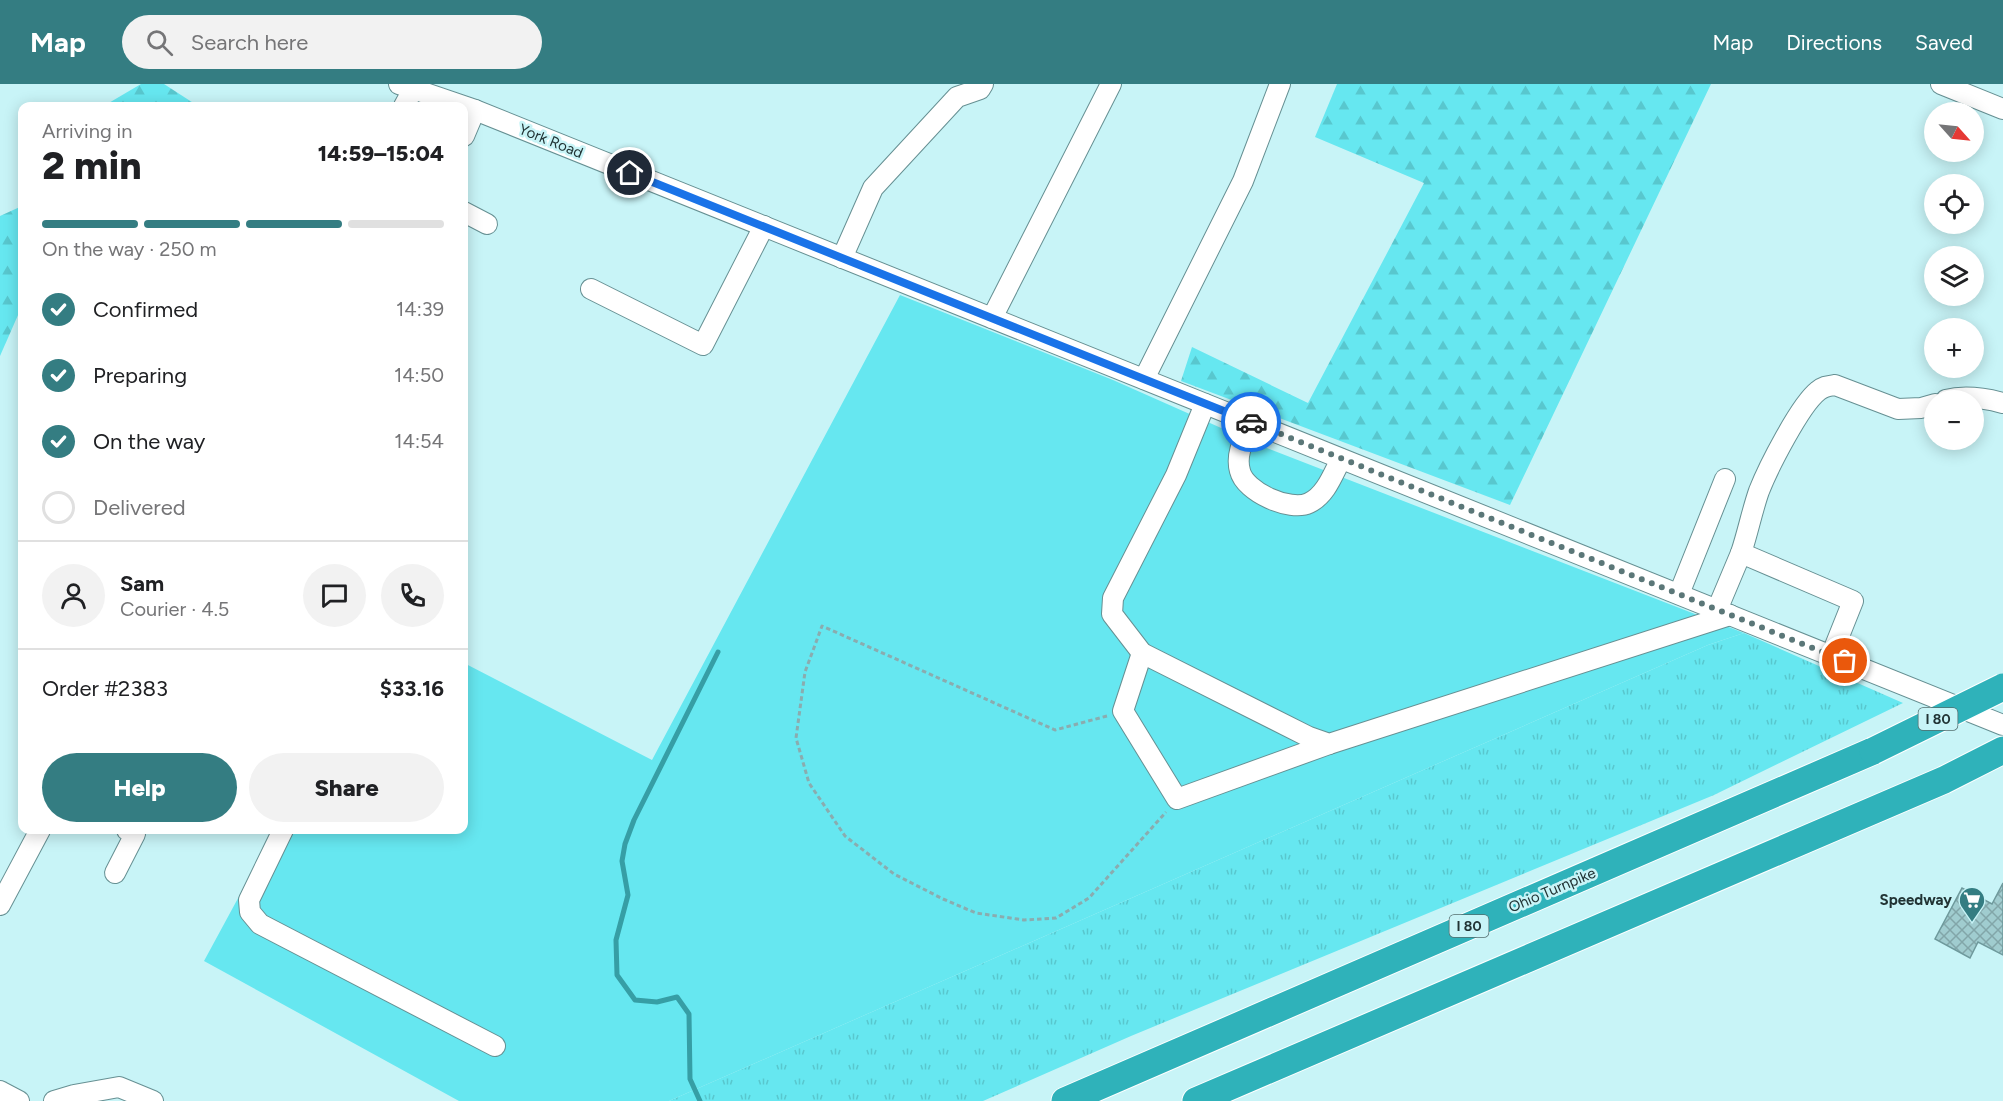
<!DOCTYPE html>
<meta charset="utf-8">
<style>
body{margin:0;font-family:Figtree,sans-serif;background:#f2f2f2;color:#202124;height:100vh;display:flex;flex-direction:column;font-size:22px;white-space:nowrap}
*{box-sizing:border-box;margin:0}
p{font-size:20px;color:#757577}
.icon{flex:none;width:33px;height:33px;fill:none;stroke:currentColor;stroke-width:2;stroke-linecap:round;stroke-linejoin:round}
.map{position:relative;flex:1;overflow:hidden}
.panel{position:absolute;left:18px;top:18px;width:450px;height:732px;display:flex;flex-direction:column;background:#fff;border-radius:12px;box-shadow:0 3px 15px #0003}
.panel>*{flex:none}
.needle{width:39px;rotate:117deg}
.tools{position:absolute;left:1924px;top:18px;display:grid;gap:12px}
.tools a{display:grid;place-items:center;width:60px;height:60px;border-radius:50%;background:#fff;box-shadow:0 3px 15px #0003;font-size:30px}
.pin{position:absolute;display:grid;place-items:center;width:51px;height:51px;color:#fff;margin:-26px;border:3px solid #fff;border-radius:50%;box-shadow:0 2px 6px #0007}
.courier{position:absolute;display:grid;place-items:center;width:60px;height:60px;margin:-30px;border:4px solid #1a73e8;border-radius:50%;background:#fff;color:#222;box-shadow:0 2px 8px #0007}
.head em{font-style:normal;font-weight:800}
.head div{display:flex;flex-direction:column-reverse}
.head{display:flex;align-items:center;justify-content:space-between;height:102px;padding:0 24px}
h1{font-size:39px;font-weight:800;line-height:45px}
.bar{display:grid;grid-template-columns:repeat(4,1fr);gap:9px 6px;align-content:center;height:72px;padding:0 24px}
.bar i{height:8px;border-radius:4px;background:#e0e0e0}
.bar .selected{background:#347d82}
.bar p{grid-column:span 4}
.line{display:flex;align-items:center;gap:15px;padding:0 24px;border-top:2px solid #e0e0e0}
.line div{flex:1}
.round{display:grid;place-items:center;flex:none;width:63px;height:63px;border-radius:32px;background:#f2f2f2}
ol{padding:0 24px;list-style:none}
li{display:flex;align-items:center;gap:18px;height:66px}
li p{margin-inline-start:auto}
li .icon{padding:6px;border-radius:50%;background:#347d82;color:#fff;stroke-width:4}
li:last-child{color:#757577}
li i{width:33px;height:33px;border:3px solid #e0e0e0;border-radius:50%}
.action{display:flex;gap:12px;margin-top:auto;padding:12px 24px}
.action a{flex:1;height:69px;border-radius:36px;background:#347d82;color:#fff;font-size:24px;font-weight:800;line-height:69px;text-align:center}
.action a+a{background:#f2f2f2;color:#202124}
header{display:flex;align-items:center;gap:36px;box-sizing:border-box;height:84px;padding:0 30px;background:#347d82;color:#fff}
header strong{font-size:28px}
nav{display:flex;gap:33px;margin-inline-start:auto;font-size:21px}
.search{width:420px;height:54px;background:#f2f2f2;display:flex;align-items:center;gap:15px;box-sizing:border-box;padding:0 21px;border-radius:33px;color:#757577;font-size:22px}
.map>svg:first-child{display:block}
.grass{fill:url(#grass-tufts)}
.forest{fill:url(#forest-firs)}
.pitch{fill:#66e7f0}
.lines{fill:none;stroke-linecap:round;stroke-linejoin:round}
.stream{stroke:#369ea5;stroke-width:5}
.building{fill:url(#building-cross-hatch);stroke:#6e999c;stroke-width:1.5}
.minor-casing{stroke:#669093;stroke-width:22}
.highway-casing{stroke:#fff;stroke-width:29}
.path{stroke:#8aacaf;stroke-width:3;stroke-dasharray:4.5 3;stroke-linecap:butt}
.minor{stroke:#fff;stroke-width:20}
.highway{stroke:#2fb2ba;stroke-width:27}
.highway-bridge-casing{stroke:#fff;stroke-width:29;stroke-linecap:butt}
.highway-bridge{stroke:#2fb2ba;stroke-width:27}
.done{stroke:#5b7778;stroke-width:6;stroke-dasharray:0 10.8}
.route{stroke:#1a73e8;stroke-width:8}
.labels{text-anchor:middle;dominant-baseline:central;stroke-width:5;stroke-linejoin:round;paint-order:stroke}
.shield{fill:#c8f4f7;stroke:#536d6e;stroke-width:1.5}
.shield-label{font-size:14px;font-weight:bold;fill:#213334}
.street-label{font-size:15px;fill:#213334;stroke:#c8f4f7}
.poi-label{font-size:15px;font-weight:bold;fill:#213334;stroke:#c8f4f7;text-anchor:end}
</style>
<header>
<strong>Map</strong>
<div class="search"><svg class="icon" aria-label="search" viewBox="0 0 24 24"><circle cx="10" cy="10" r="6"/><path d="M15 15l6 6"/></svg>Search here</div>
<nav><a>Map</a><a>Directions</a><a>Saved</a></nav>
</header>
<div class="map">
<svg width="2003" height="1017" viewBox="0 0 2003 1017">
<defs>
<pattern id="grass-tufts" width="24" height="20" patternUnits="userSpaceOnUse" patternTransform="scale(1.5)"><rect width="24" height="20" fill="#66e7f0"/><path d="M3 7l-1-3M5 7V3M7 7l1-3M15 17l-1-3M17 17v-4M19 17l1-3" fill="none" stroke="#58c7ce"/></pattern>
<pattern id="forest-firs" width="22" height="20" patternUnits="userSpaceOnUse" patternTransform="scale(1.5)"><rect width="22" height="20" fill="#66e7f0"/><path d="M5 1l3.5 6h-7zM16 11l3.5 6h-7z" fill="#58c7ce"/></pattern>
<pattern id="building-cross-hatch" width="8" height="8" patternUnits="userSpaceOnUse" patternTransform="scale(1.5)"><rect width="8" height="8" fill="#a0cccf"/><path d="M0 0l8 8M0 8l8-8" fill="none" stroke="#82a6a9"/></pattern>
</defs>
<rect width="100%" height="100%" fill="#c8f4f7"/>
<polygon class="grass" points="1744,549 1903,619 1714,711 1131,952 983,1017 669,1017 1708,561"/>
<g class="forest">
<polygon points="141,0 164,0 198,22 106,22 107,20"/>
<polygon points="1337,0 1711,0 1510,421 1181,297 1192,263 1308,319 1424,99 1315,53"/>
<polygon points="22,122 22,222 0,272 0,132"/>
</g>
<polygon class="pitch" points="900,211 1113,296 1264,363 1744,549 1708,561 669,1017 459,1017 204,877 275,746 464,746 464,579 652,676"/>
<g class="lines">
<polyline class="stream" points="700,1017 690,995 689,930 677,913 657,918 635,916 617,891 616,856 628,811 622,777 625,760 634,736 718,568"/>
</g>
<polygon class="building" points="2003,799 2003,871 1978,858 1970,874 1935,855 1962,804 1992,820"/>
<g class="lines">
<g class="minor-casing">
<g id="minor">
<polyline points="399,0 475,26 2003,641"/>
<polyline points="1941,0 2003,25"/>
<polyline points="404,22 416,0"/>
<polyline points="464,52 475,26"/>
<polyline points="464,128 487,140"/>
<polyline points="842,174 873,104 957,13 980,5 983,0"/>
<polyline points="591,205 703,261 764,142"/>
<polyline points="992,234 1111,0"/>
<polyline points="1144,295 1243,97 1280,0"/>
<path d="M1946 316C1965 311 1984 314 2003 319"/>
<polyline points="1205,320 1176,391 1113,514 1112,530 1142,569 1309,653 1329,660 1730,531"/>
<path d="M1252 339C1245 354 1235 369 1240 387 1245 408 1290 428 1309 419 1326 411 1333 390 1341 375"/>
<path d="M1741 469C1748 448 1752 427 1759 407 1768 384 1800 321 1818 307 1824 302 1828 302 1835 301L1898 325 1921 324 1935 320"/>
<polyline points="1679,510 1725,395"/>
<polyline points="1717,526 1741,469 1853,517 1831,572"/>
<polyline points="1142,569 1123,627 1177,715 1329,660"/>
<polyline points="283,746 249,816 250,828 260,840 495,962"/>
<polyline points="115,789 135,750 127,746"/>
<polyline points="0,821 40,746"/>
<polyline points="0,1007 19,1017"/>
<polyline points="54,1017 74,1011 119,1003 153,1017"/>
</g>
</g>
<g class="highway-casing">
<g id="highway">
<polyline points="1065,1017 1873,667"/>
<polyline points="1196,1017 1944,696 2003,666"/>
</g>
</g>
<polyline class="path" points="1107,632 1055,646 822,542 805,588 796,654 809,699 845,752 894,790 943,815 976,829 1024,836 1056,834 1089,814 1166,728"/>
<use href="#minor" class="minor"/>
<use href="#highway" class="highway"/>
<g class="highway-bridge-casing">
<polyline id="highway-bridge" points="1873,667 2003,603"/>
</g>
<use href="#highway-bridge" class="highway-bridge"/>
</g>
<g class="lines">
<polyline class="done" points="1251,338 1845,577"/>
<polyline class="route" points="630,89 1251,338"/>
</g>
<defs>
<g id="supermarket-pin" transform="scale(1.35)"><path d="M0 17L-7.5 6A9.5 9.5 0 1 1 7.5 6Z" fill="#347d82" stroke="#c8f4f7"/><path d="M-6-5.5h2.5l.6 2H6L4.5 2H-2.5L-4.4-4H-6ZM-1.5 3.2a1.3 1.3 0 1 0 .1 0ZM3 3.2a1.3 1.3 0 1 0 .1 0Z" fill="#fff"/></g>
</defs>
<g fill-rule="evenodd">
<use href="#supermarket-pin" x="1972" y="816"/>
</g>
<g class="labels">
<g class="shield">
<rect x="1918.5" y="624" width="39" height="22" rx="4.5"/>
<rect x="1449.5" y="831" width="39" height="22" rx="4.5"/>
</g>
<g class="shield-label">
<text x="1938" y="635">I 80</text>
<text x="1469" y="842">I 80</text>
</g>
<g class="street-label">
<text transform="translate(551 57) rotate(22)">York Road</text>
<text transform="translate(1552 806) rotate(-23)">Ohio Turnpike</text>
</g>
<g class="poi-label">
<text x="1952" y="816">Speedway</text>
</g>
</g>
</svg>
<div class="tools">
<a><svg class="needle" viewBox="-14 -14 28 28"><path d="M0-13l5 13h-10z" fill="#e53935"/><path d="M0 13l5-13h-10z" fill="#757577"/></svg></a>
<a><svg class="icon" aria-label="locate" viewBox="0 0 24 24"><circle cx="12" cy="12" r="6"/><path d="M12 2v4M12 18v4M2 12h4M18 12h4"/></svg></a>
<a><svg class="icon" aria-label="layers" viewBox="0 0 24 24"><path d="M12 4l9 5-9 5-9-5zM3 14l9 5 9-5"/></svg></a>
<a>+</a>
<a>−</a>
</div>
<div class="pin" style="left:1845px;top:577px;background:#ea580c"><svg class="icon" aria-label="bag" viewBox="0 0 24 24"><path d="M5 8h14l-1 12H6zM9 8a3 3 0 0 1 6 0"/></svg></div>
<div class="pin" style="left:630px;top:89px;background:#1f2937"><svg class="icon" aria-label="home" viewBox="0 0 24 24"><path d="M3 11l9-7 9 7M6 9v11h12V9"/></svg></div>
<div class="courier" style="left:1251px;top:338px"><svg class="icon" aria-label="car" viewBox="0 0 24 24"><path d="M5 17H2v-5l4-1 3-4h7l3 4 3 1v5h-3M9 17h6M6 11h13"/><circle cx="7" cy="17" r="2"/><circle cx="17" cy="17" r="2"/></svg></div>
<section class="panel">
<div class="head"><div><h1>2 min</h1><p>Arriving in</p></div><em>14:59–15:04</em></div>
<div class="bar"><i class="selected"></i><i class="selected"></i><i class="selected"></i><i></i><p>On the way · 250 m</p></div>
<ol>
<li><svg class="icon" aria-label="check" viewBox="0 0 24 24"><path d="M5 12l5 5 9-10"/></svg>Confirmed<p>14:39</p></li>
<li><svg class="icon" aria-label="check" viewBox="0 0 24 24"><path d="M5 12l5 5 9-10"/></svg>Preparing<p>14:50</p></li>
<li><svg class="icon" aria-label="check" viewBox="0 0 24 24"><path d="M5 12l5 5 9-10"/></svg>On the way<p>14:54</p></li>
<li><i></i>Delivered</li>
</ol>
<div class="line" style="height:108px"><a class="round"><svg class="icon" aria-label="person" viewBox="0 0 24 24"><circle cx="12" cy="8" r="4"/><path d="M4 21q1-7 8-7t8 7"/></svg></a><div><b>Sam</b><p>Courier · 4.5</p></div><a class="round"><svg class="icon" aria-label="chat" viewBox="0 0 24 24"><path d="M4 5h16v11H9l-5 4z"/></svg></a><a class="round"><svg class="icon" aria-label="phone" viewBox="0 0 24 24"><path d="M5 4h4l2 5-3 2q2 4 5 5l2-3 5 2v4C11 20 4 13 5 4z"/></svg></a></div>
<div class="line" style="height:78px"><div>Order #2383</div><b>$33.16</b></div>
<div class="action"><a>Help</a><a>Share</a></div>
</section>
</div>
